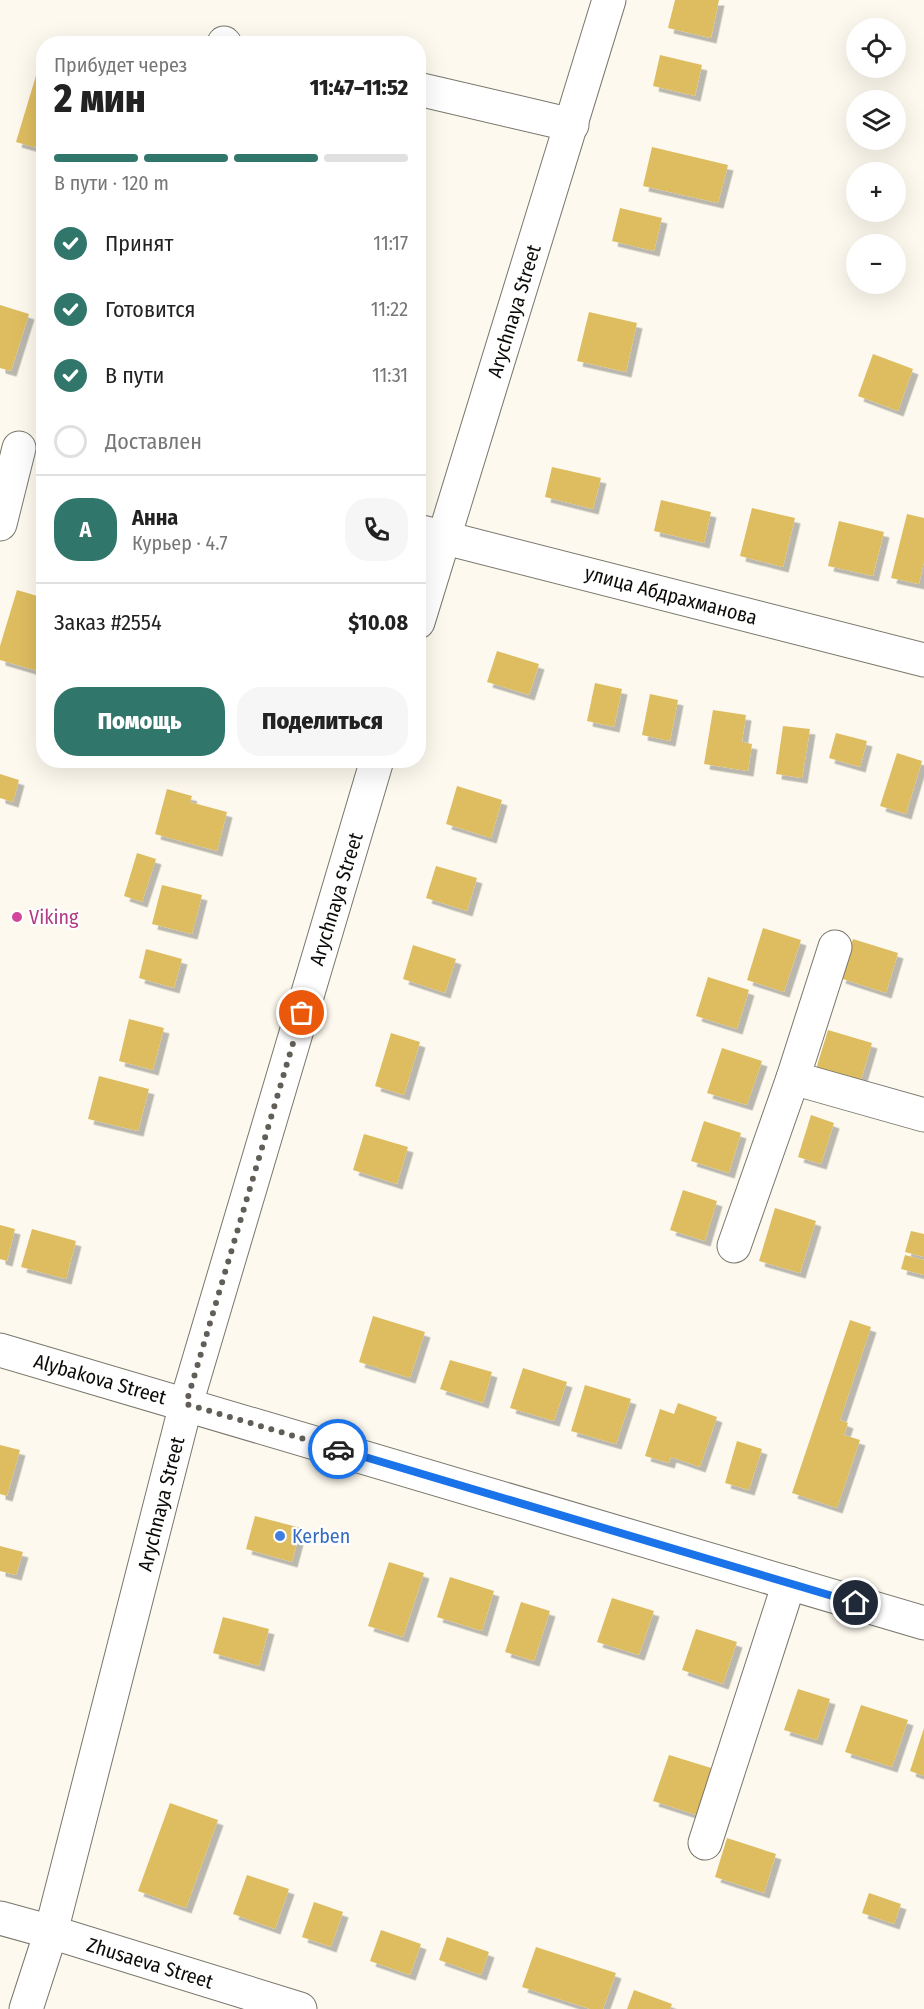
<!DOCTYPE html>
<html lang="ru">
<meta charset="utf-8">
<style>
body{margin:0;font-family:"Fira Sans Condensed",sans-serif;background:#f6f6f6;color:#222;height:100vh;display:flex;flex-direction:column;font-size:22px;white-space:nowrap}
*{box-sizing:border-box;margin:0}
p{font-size:20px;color:#767676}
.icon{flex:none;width:33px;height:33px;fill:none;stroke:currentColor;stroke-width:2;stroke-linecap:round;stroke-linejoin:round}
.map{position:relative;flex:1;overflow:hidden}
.sheet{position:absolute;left:36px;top:36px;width:390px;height:732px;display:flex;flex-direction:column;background:#fff;border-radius:24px;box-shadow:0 6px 24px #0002}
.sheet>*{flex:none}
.controls{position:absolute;left:846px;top:18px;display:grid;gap:12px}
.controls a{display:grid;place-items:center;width:60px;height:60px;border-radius:50%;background:#fff;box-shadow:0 6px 24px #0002;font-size:30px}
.pin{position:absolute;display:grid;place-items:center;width:51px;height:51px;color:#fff;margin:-26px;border:3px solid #fff;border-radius:50%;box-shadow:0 2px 6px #0007}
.courier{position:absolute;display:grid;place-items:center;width:60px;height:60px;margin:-30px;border:4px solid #1a73e8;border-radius:50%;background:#fff;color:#222;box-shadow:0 2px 8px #0007}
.headline em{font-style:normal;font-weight:800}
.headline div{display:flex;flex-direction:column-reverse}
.headline{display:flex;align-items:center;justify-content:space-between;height:102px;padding:0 18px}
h1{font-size:39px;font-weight:800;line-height:45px}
.bar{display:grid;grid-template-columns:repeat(4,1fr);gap:9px 6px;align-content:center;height:72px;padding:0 18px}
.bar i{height:8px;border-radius:4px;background:#e0e0e0}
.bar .on{background:#31766a}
.bar p{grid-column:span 4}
.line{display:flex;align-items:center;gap:15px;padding:0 18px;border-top:2px solid #e0e0e0}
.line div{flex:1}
.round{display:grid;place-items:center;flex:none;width:63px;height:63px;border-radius:24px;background:#f6f6f6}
ol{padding:0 18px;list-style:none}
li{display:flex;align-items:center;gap:18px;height:66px}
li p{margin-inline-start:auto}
li .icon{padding:6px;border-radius:50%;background:#31766a;color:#fff;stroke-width:4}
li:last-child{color:#767676}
li i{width:33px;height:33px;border:3px solid #e0e0e0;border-radius:50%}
.cta{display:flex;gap:12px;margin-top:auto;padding:12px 18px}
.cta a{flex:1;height:69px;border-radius:24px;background:#31766a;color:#fff;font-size:24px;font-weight:800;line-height:69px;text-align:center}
.cta a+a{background:#f6f6f6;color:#222}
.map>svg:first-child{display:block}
.building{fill:#debd61;filter:url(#shadow)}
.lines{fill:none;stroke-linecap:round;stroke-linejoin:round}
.minor-casing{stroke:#79766c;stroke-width:35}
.minor{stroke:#fff;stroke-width:33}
.done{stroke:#615e58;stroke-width:6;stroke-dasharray:0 10.8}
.route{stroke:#1a73e8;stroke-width:8}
.hotel-dot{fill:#d1479c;stroke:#fff;stroke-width:2}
.shop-dot{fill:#3f7fe0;stroke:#fff;stroke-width:2}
.labels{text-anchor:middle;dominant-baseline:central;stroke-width:4.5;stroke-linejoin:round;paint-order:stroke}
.street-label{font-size:20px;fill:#0d0b08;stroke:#fff}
.hotel-label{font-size:20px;fill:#b23c85;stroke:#fff;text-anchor:start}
.shop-label{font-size:20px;fill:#366cbe;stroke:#fff;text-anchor:start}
</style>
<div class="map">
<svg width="924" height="2009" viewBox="0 0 924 2009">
<defs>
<filter id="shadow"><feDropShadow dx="5.5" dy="5.5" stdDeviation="0" flood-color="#0004"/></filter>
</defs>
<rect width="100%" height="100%" fill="#fdf9ee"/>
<g class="building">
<polygon points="675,0 719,0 711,38 668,28"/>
<polygon points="660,55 702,65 695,96 653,86"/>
<polygon points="41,59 44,59 44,150 16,142"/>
<polygon points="652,147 728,165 718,203 643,186"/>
<polygon points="620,208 662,218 654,251 612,241"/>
<polygon points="0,305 29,314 11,371 0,368"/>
<polygon points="589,312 637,323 626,372 577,361"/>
<polygon points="873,354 913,369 898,411 858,396"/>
<polygon points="552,467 601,478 593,509 545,497"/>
<polygon points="661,500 711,512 704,543 654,531"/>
<polygon points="752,508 795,518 783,567 740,556"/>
<polygon points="907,514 924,518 924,561 919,584 891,578"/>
<polygon points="839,521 884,532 873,576 828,566"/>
<polygon points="17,590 44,598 44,673 0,660 0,646"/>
<polygon points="497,651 539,664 529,695 487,682"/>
<polygon points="595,683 622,689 614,727 587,721"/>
<polygon points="650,694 678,700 670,741 642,735"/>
<polygon points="713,710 746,715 742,742 752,744 748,771 704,764"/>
<polygon points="783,726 810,729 802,778 776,774"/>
<polygon points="836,733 867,741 860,767 829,758"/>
<polygon points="897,753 922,761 906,814 880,806"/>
<polygon points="0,774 19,780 13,802 0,798"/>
<polygon points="457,786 502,800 491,838 446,824"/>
<polygon points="167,789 192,796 190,802 227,812 217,851 155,834"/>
<polygon points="137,853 156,859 142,902 124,896"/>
<polygon points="436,866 477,878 467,911 426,898"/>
<polygon points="162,885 202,895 192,934 152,924"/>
<polygon points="763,928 801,940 784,992 747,980"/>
<polygon points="853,939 898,953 886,993 840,978"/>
<polygon points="413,945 456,959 445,993 403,979"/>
<polygon points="146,949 182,959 174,988 139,978"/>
<polygon points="708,977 749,990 737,1029 696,1016"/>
<polygon points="129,1019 164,1028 153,1070 119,1061"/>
<polygon points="828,1030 872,1043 860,1083 816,1069"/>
<polygon points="391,1033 420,1042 404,1095 375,1086"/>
<polygon points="722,1048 762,1061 747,1105 707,1093"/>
<polygon points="99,1076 149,1089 138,1131 88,1119"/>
<polygon points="811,1115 834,1123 821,1164 798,1157"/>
<polygon points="704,1121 741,1133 729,1173 691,1161"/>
<polygon points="364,1134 408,1147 397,1184 353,1170"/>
<polygon points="683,1190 717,1201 705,1241 670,1230"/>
<polygon points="775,1208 816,1221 800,1273 759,1261"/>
<polygon points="0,1225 15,1229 7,1261 0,1259"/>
<polygon points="32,1229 76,1241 66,1279 21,1267"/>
<polygon points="911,1231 924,1234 924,1257 905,1252"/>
<polygon points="905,1255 924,1260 924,1275 901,1269"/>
<polygon points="373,1316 425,1332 410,1378 359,1362"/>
<polygon points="850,1320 871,1327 840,1420 848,1423 844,1435 860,1440 837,1508 792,1493"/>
<polygon points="450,1360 492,1372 483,1403 440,1389"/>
<polygon points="523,1368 567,1382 554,1421 510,1408"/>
<polygon points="585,1385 631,1399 616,1444 571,1431"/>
<polygon points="678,1403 717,1417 700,1467 671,1457 669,1463 645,1456 660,1409 674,1414"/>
<polygon points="737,1441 762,1449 749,1490 725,1483"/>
<polygon points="0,1445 20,1450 7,1496 0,1494"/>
<polygon points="255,1516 301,1528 292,1562 246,1549"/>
<polygon points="0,1546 23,1552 16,1575 0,1571"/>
<polygon points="389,1562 424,1573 403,1637 368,1626"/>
<polygon points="450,1577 494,1591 482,1631 437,1617"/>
<polygon points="612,1598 654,1611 639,1655 597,1642"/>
<polygon points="521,1602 550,1611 534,1661 505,1652"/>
<polygon points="223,1617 269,1629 259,1666 213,1653"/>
<polygon points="696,1629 737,1642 723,1684 682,1670"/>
<polygon points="798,1689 830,1699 817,1740 784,1730"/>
<polygon points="861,1705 908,1720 892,1767 845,1752"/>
<polygon points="924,1728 924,1776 910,1771"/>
<polygon points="669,1755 721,1771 706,1818 653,1801"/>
<polygon points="170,1803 218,1820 186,1908 138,1891"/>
<polygon points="727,1838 776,1854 764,1893 715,1877"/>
<polygon points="247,1875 289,1889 275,1929 233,1914"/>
<polygon points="869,1893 901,1904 894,1924 862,1913"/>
<polygon points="314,1902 343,1912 331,1947 302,1937"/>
<polygon points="381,1930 421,1944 410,1975 370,1961"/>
<polygon points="447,1937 489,1952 481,1975 439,1960"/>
<polygon points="536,1947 616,1973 603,2009 590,2009 522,1987"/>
<polygon points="634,1990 672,2004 670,2009 627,2009"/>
</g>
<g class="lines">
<g class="minor-casing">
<g id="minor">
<polyline points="224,43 225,44"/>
<polyline points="418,89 572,125"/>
<polyline points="0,524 19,448"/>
<polyline points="418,531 924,660"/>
<polyline points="418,622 609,0"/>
<polyline points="793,1078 924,1115"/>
<polyline points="734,1246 793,1078 835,947"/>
<polyline points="0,1350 924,1623"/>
<polyline points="705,1843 789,1583"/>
<polyline points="0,1918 51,1932 300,2009"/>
<polyline points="26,2009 51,1932 186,1404 377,760"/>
</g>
</g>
<use href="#minor" class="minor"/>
</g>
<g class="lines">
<polyline class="done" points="302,1013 186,1404 338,1449"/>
<polyline class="route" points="338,1449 856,1603"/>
</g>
<circle class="hotel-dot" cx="17" cy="917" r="6"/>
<circle class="shop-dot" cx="280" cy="1536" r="6"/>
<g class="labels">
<g class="street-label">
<text transform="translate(514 311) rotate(-73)">Arychnaya Street</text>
<text transform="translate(671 595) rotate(15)">улица Абдрахманова</text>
<text transform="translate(336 899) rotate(-73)">Arychnaya Street</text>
<text transform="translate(100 1379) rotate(16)">Alybakova Street</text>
<text transform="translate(161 1504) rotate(-76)">Arychnaya Street</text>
<text transform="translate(150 1963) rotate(17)">Zhusaeva Street</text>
</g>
<g class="hotel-label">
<text x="29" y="917">Viking</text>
</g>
<g class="shop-label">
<text x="292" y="1536">Kerben</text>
</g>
</g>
</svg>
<div class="controls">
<a><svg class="icon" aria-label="locate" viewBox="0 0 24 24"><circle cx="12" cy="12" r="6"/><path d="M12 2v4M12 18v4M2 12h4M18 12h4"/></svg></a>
<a><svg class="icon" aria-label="layers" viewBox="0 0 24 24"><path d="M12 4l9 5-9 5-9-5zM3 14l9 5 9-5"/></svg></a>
<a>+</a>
<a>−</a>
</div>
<div class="pin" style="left:302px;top:1013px;background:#ea580c"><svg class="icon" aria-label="bag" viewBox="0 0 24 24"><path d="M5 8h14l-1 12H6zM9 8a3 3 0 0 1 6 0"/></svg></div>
<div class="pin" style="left:856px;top:1603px;background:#1f2937"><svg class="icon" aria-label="home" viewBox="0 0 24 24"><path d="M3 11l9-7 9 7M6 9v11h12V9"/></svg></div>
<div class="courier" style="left:338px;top:1449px"><svg class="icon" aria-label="car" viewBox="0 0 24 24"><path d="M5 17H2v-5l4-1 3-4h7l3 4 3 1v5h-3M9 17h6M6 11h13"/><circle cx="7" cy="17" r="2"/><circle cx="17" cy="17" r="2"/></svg></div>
<section class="sheet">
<div class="headline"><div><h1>2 мин</h1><p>Прибудет через</p></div><em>11:47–11:52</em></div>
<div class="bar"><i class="on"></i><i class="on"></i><i class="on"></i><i></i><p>В пути · 120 m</p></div>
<ol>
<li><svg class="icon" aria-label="check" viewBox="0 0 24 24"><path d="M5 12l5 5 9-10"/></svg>Принят<p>11:17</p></li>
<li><svg class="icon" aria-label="check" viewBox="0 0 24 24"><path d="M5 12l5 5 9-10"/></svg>Готовится<p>11:22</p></li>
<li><svg class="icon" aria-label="check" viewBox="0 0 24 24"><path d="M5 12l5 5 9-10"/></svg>В пути<p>11:31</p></li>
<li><i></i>Доставлен</li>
</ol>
<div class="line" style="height:108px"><b class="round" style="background:#31766a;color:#fff">А</b><div><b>Анна</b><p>Курьер · 4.7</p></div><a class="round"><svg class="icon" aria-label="phone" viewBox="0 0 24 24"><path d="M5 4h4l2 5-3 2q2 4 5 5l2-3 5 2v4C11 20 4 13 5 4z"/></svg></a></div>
<div class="line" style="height:78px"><div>Заказ #2554</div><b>$10.08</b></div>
<div class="cta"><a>Помощь</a><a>Поделиться</a></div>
</section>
</div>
